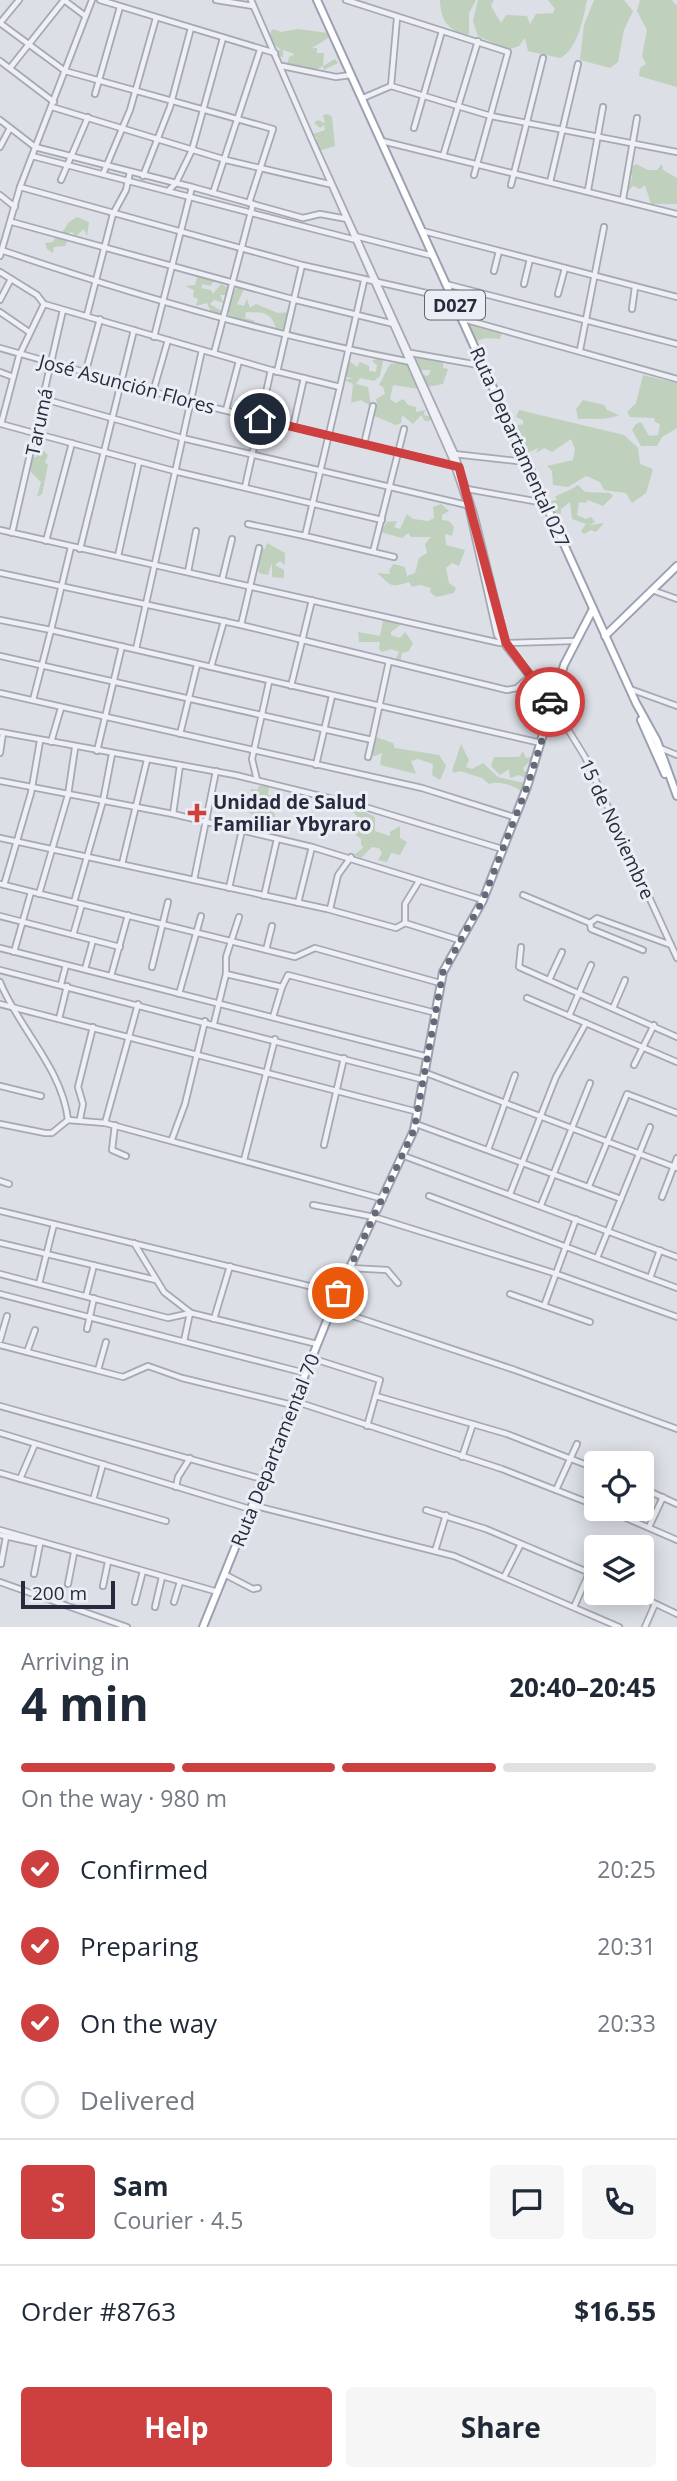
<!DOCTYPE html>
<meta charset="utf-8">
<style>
body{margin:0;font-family:"Open Sans",sans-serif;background:#f6f6f7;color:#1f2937;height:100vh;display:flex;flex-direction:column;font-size:26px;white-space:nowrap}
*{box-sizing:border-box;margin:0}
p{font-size:23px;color:#747a83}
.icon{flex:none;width:38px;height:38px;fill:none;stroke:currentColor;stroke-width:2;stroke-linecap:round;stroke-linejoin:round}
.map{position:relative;height:1627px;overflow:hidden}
.side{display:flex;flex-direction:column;background:#fff;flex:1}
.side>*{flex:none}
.tools{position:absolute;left:584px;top:1451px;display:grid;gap:14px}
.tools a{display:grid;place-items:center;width:70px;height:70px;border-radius:7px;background:#fff;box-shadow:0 4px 18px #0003;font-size:35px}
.scale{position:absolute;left:21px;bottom:18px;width:94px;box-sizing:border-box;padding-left:7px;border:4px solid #262b3d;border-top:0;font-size:19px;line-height:24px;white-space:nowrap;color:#262b3d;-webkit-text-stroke:5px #ebeef4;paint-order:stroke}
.pin{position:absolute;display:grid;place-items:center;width:60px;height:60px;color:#fff;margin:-30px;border:4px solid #fff;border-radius:50%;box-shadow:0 2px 7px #0007}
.courier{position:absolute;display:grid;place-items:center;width:70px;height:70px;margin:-35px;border:5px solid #ce3f3f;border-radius:50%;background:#fff;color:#222;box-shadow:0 2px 9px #0007}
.summary em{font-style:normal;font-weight:700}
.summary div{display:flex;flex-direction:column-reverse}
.summary{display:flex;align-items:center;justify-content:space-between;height:119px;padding:0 21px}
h1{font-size:46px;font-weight:700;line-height:52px}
.bar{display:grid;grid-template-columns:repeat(4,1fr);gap:10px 7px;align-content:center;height:84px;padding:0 21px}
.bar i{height:9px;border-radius:5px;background:#e0e1e3}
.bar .current{background:#ce3f3f}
.bar p{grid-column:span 4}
.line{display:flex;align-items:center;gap:18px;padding:0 21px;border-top:2px solid #e0e1e3}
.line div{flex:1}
.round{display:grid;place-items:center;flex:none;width:74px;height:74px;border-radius:7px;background:#f6f6f7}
ol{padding:0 21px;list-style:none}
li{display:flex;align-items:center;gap:21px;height:77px}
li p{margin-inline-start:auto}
li .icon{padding:7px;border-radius:50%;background:#ce3f3f;color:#fff;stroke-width:4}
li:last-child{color:#747a83}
li i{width:38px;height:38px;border:4px solid #e0e1e3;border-radius:50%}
.primary-button{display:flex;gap:14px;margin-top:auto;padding:14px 21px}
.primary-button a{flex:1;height:80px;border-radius:7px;background:#ce3f3f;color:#fff;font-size:28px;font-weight:700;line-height:80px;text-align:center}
.primary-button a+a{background:#f6f6f7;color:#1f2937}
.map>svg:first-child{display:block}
.green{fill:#bfd0bd}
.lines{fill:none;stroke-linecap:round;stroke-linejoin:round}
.minor-casing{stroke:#a5a9b3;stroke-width:8}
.major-casing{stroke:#9ba1b2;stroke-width:10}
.minor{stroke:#eff0f5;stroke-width:4.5}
.major{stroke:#fff;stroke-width:6}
.done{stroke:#666a78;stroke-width:7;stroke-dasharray:0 12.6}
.route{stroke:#ce3f3f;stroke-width:9}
.poi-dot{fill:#ce3f3f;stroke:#ebeef4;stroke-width:2.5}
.labels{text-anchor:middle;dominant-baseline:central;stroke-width:6;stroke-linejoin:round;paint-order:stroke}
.shield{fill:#ebeef4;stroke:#616674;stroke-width:2}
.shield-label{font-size:18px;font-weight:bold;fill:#262b3d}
.street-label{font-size:19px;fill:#262b3d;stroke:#ebeef4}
.poi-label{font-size:19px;font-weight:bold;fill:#262b3d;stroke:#ebeef4;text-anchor:start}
</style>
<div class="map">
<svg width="677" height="1627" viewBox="0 0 677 1627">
<rect width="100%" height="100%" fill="#dcdfe6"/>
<g class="green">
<path d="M440 0H476L469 13V34L464 35C446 28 441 19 440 0Z"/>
<path d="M478 0H494L491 6 501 23 506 15 527 16 530 24 536 14 553 13 555 9 548 0H587C584 16 577 51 560 58L528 51 525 38 519 46 508 50 478 36 473 21Z"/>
<polygon points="594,0 624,0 633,11 624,30 618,62 610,68 580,60 584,25"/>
<polygon points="640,0 672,0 677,6 677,87 639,76 640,68 646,64 642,56 647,30 637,11"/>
<polygon points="273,29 281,32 298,29 328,33 328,38 312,48 317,48 317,53 324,53 323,66 335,59 338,63 324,70 323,66 316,70 306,67 298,69 287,65 289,57 295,54 283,50 283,57 277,56 280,49 273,44 270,33"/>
<polygon points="328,114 332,117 335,146 319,151 315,142 317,138 313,134 325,130 324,125 320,128 314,123 318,120 325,123 323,115"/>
<polygon points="636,164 648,170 657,170 662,164 663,170 677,178 677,204 651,204 645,185 640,189 633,186 628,191 632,177 629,170"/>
<polygon points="77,217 89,222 87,236 84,229 76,236 72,232 64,236 68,239 65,246 54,247 53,253 47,249 45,243 53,242 56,235 61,234 69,222"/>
<polygon points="198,275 214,281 210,286 203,284 201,288 211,290 213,294 221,284 228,288 227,295 220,295 224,303 214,300 210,304 223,312 220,316 212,314 207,303 196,306 198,299 193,297 194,290 185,286 195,285"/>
<path d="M238 285 244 289 237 304 244 306 247 299 250 308 256 304 278 313 289 312 283 329 276 328C270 310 261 313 246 312L245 318 255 321 252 324 229 316V301Z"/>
<polygon points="465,298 479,306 484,314 481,320 502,332 500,339 485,338 475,342 459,305"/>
<polygon points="427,352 443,361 443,368 448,369 443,384 427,387 423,375 428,376 431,370 416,370 416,357"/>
<polygon points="378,358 383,361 380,376 374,381 360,378 356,384 368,387 371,406 361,400 351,403 353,384 344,380 353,378 345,377 345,367 351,362 357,367 360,362 369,366 369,371 376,372 377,365 372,361"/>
<polygon points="398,363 410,365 420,389 393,385 390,399 396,403 403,399 408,405 416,407 416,412 425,410 424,415 432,417 430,421 425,421 421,415 413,424 402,415 401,423 396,425 372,415 372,408 377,404 376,399 385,394 383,387 379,385 390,364"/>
<polygon points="643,375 677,383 677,428 662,437 657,446 641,446 632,430 636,424 641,422 649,436 658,435 660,424 655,422 654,418 630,417 627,412 636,403"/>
<path d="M583 400 604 405 607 410 619 415C604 421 594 418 578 419L576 409Z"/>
<polygon points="519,410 624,435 638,448 640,464 653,469 646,493 632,503 626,493 604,490 600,482 586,476 568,487 553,485 552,471 547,466 573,460 575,449 571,439 552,452 544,448 536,453 538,448 527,453 512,427 523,424 523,420 516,417"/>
<polygon points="38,446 48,455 45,462 48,465 42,494 37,497 41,482 28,469 32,457 37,457 35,449"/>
<path d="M578 485 585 492 610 493 613 496 603 506 588 500 586 503 579 502 577 515 586 519 591 517 595 522 589 525 604 523 596 532 591 530 584 534 581 531 586 524 572 519 570 502 561 509 560 520 553 517 554 509 549 505 551 501 557 500 555 497C563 492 570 491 578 485Z"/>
<path d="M441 504 449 511 442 515V520L449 521 454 527 452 536 445 534 446 545 465 550 459 566 452 563 446 568 449 583 456 588 454 593 436 597 430 592 431 588 420 585 412 587 409 582C388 589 391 584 377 573L390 574 389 571 393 564 405 567 407 576 415 573 419 558 427 553 425 544 431 537H411L408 533 402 538 380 532 387 522 397 521 394 527 400 529 407 514 413 519 428 521 434 518 433 507Z"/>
<polygon points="267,543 285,553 285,565 280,561 275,565 284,570 284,578 272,577 272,563 268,575 259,573 255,552 260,548 265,549"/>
<polygon points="391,616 408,619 391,632 391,635 400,638 405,632 413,643 409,651 402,653 400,663 396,658 399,652 391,649 382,652 379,649 380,642 359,642 358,632 380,636 383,621"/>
<polygon points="376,737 393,743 395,748 439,755 446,766 440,780 432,775 433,764 418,759 411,761 416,774 380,765 382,753 375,756 368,754"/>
<path d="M461 744 469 760 466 767 472 769 483 763 498 777 528 784 522 792C515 786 499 780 489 784L482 778 460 771 455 773 452 771Z"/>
<polygon points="523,751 526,758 538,755 538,765 529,762 523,768 525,772 536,768 537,772 532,781 519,775 510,778 509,769 500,775 491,766 494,757 519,757"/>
<polygon points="259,786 269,786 268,795 280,796 277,809 273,810 276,818 265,815 261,819 248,812 250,807 259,810 259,803 251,793 251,789 257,790"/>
<polygon points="357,808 375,817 375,831 390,836 390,832 400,826 400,838 407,842 400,855 391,853 387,862 378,860 382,853 379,848 372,847 361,858 354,855 364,847 361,845 361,839 351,831 355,828 353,822 357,816 350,809"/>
</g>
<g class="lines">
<g class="minor-casing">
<g id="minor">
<polyline points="100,0 275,53"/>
<polyline points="216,0 253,6"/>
<polyline points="251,0 311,138"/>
<polyline points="346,0 508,52 474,175"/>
<polyline points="0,23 65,71 273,129 249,203"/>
<polyline points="0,23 19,0"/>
<polyline points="0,61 54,102"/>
<polyline points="282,66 336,77 351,75"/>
<polyline points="10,68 64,0 84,15"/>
<polyline points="391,86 397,18"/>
<polyline points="95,94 120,7"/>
<polyline points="363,98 391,86 491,116 677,152"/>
<polyline points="52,107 226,160 329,184"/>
<polyline points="0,120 35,147 176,183 192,150 223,38"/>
<polyline points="414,128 442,31"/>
<polyline points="382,141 677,214"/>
<polyline points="0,147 10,128"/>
<polyline points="32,156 356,240"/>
<polyline points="443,156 478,41"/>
<polyline points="103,174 130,110 156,18"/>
<polyline points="143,176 170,107 191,28"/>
<polyline points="61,180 88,117"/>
<polyline points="550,182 578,64"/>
<polyline points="511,185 543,58"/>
<polyline points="20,187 302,265 453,299"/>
<polyline points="588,190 603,107"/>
<polyline points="168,191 176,183 192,187"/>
<polyline points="213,193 260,50"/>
<polyline points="0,195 15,207"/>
<polyline points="623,199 637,118"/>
<polyline points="12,222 296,300 394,324"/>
<polyline points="423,231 677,297"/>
<polyline points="355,236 433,256"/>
<path d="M4 251C137 296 273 336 411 362"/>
<polyline points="0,256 20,187 92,0"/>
<polyline points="494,271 499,251"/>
<polyline points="0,272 37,295 44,304 271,370 340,387 364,281"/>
<polyline points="446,284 677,344"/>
<polyline points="524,284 530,259"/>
<polyline points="558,294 565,268"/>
<polyline points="0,300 11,279"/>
<polyline points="44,304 19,356 1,424 174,471 382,520"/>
<polyline points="632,309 635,287"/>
<polyline points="0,312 29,332"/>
<polyline points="87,315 113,214 126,190 130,172"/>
<polyline points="463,319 677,379"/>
<polyline points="154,337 192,187 303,218 320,214 347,219"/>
<polyline points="0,348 190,402 455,466"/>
<polyline points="580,350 604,227"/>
<polyline points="214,353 253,204"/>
<polyline points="411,353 484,366"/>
<polyline points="0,372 13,377"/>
<polyline points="277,372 302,265"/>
<polyline points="85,374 100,319"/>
<polyline points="340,387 305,536 373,552 404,429"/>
<polyline points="153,392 168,340"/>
<polyline points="44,399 182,438 471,506"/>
<polyline points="226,410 239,361"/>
<polyline points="293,427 304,378"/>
<polyline points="364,444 373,406"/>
<polyline points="454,454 526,462"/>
<polyline points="245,487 271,370"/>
<polyline points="467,489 545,503"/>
<polyline points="248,524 305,536"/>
<polyline points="0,530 500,643"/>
<polyline points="12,533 63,310"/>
<polyline points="46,541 72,443"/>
<polyline points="71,547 51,630 541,743"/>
<polyline points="80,549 134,330"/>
<polyline points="373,552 394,557"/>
<polyline points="118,556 139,462"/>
<polyline points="188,572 196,531"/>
<polyline points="0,573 241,625 507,690 517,688 530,676"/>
<polyline points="222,580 232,539"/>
<polyline points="652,590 677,599"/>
<polyline points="0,620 51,630 33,700"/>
<polyline points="241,625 259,548"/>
<polyline points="506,643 574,641"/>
<polyline points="136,649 202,350"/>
<polyline points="0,656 372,740 389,661"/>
<polyline points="211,667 224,621"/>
<polyline points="291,686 312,600"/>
<polyline points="630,689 677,706"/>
<polyline points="0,693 422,788 514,817"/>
<polyline points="550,703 497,635 468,506 451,456 311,138 455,454 475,517 506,643 548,697 585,757 677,958"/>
<polyline points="0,732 235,775 365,807 502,849"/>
<polyline points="180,734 197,665"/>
<polyline points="51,742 61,708"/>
<polyline points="660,748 677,755"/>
<polyline points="97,751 122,646"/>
<polyline points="0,753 3,733"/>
<polyline points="368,757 372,740"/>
<polyline points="316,765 332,696"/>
<polyline points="257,780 252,759 269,682"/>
<polyline points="0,781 173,814 312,847 483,900"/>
<polyline points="173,814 180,765"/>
<polyline points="0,838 194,880 216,771"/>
<polyline points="122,864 147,760"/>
<polyline points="194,880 327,909 396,928 405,923"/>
<polyline points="419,881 405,904 405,923 459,940"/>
<polyline points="0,884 295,957 315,948 440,983"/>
<polyline points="4,885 31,793 40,741"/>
<polyline points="229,888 242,830"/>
<polyline points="39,894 68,795 75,748"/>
<polyline points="523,895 590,923"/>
<polyline points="264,896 277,839"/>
<polyline points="74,902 103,801 112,754"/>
<polyline points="298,903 312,847"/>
<polyline points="330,909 338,875 351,857"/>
<polyline points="0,916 120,947"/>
<polyline points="73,935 82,904"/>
<polyline points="521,947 519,967 677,1037"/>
<polyline points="0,948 428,1057"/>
<polyline points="266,950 272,926"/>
<polyline points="643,950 591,929 590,923 597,918 671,945"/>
<polyline points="14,952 31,892"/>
<polyline points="152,967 168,902"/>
<polyline points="85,969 93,940"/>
<polyline points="0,970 424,1080"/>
<polyline points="226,974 226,957 239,917"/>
<polyline points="111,976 128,915"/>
<polyline points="549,980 562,952"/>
<path d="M0 982C19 1029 62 1068 68 1120"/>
<polyline points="61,984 66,965"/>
<polyline points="179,994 201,916"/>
<polyline points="527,998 677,1062"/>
<polyline points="0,1004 418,1112"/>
<polyline points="613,1008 625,980"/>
<polyline points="569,1016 591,965"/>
<polyline points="273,1017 282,987"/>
<polyline points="59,1019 67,986"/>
<polyline points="214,1023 226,974 282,987 288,975 436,1013"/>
<polyline points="634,1065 654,1025"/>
<polyline points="426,1073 677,1168"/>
<polyline points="0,1086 41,1096"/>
<polyline points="80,1119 83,1104 78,1087 93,1027"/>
<polyline points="105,1123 138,1004"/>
<polyline points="0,1124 45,1133 52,1133 68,1120 105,1123 383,1199"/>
<polyline points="416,1124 621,1199"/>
<polyline points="115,1125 112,1150 126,1156"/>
<polyline points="172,1139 185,1104 205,1021"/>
<polyline points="324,1145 344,1058"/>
<polyline points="488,1150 515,1075"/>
<polyline points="404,1156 677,1257"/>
<polyline points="244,1160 275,1039"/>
<polyline points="0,1181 9,1184"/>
<polyline points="589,1186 627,1094 677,1113"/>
<polyline points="510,1194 556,1077 586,1023"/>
<polyline points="429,1196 677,1288"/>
<polyline points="662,1197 677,1158"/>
<polyline points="313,1205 374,1217 557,1274 677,1317"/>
<polyline points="541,1205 590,1083"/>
<polyline points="0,1211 338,1293"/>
<polyline points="0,1243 156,1280"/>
<polyline points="134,1243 164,1292 191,1313 317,1344"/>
<polyline points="597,1258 650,1127"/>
<polyline points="350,1268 387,1270 398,1283"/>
<polyline points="0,1274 168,1318 191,1313"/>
<polyline points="650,1278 660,1250"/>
<polyline points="39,1284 54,1224"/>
<polyline points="0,1294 305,1373"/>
<polyline points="510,1294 590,1322"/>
<polyline points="86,1296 94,1265"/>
<polyline points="544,1306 576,1219"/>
<polyline points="332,1309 515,1370 677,1429"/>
<polyline points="214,1319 230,1266"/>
<polyline points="87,1329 94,1298"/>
<polyline points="0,1340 7,1316"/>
<polyline points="184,1341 190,1313"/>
<polyline points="0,1345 123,1377 148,1366 182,1378 292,1405"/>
<polyline points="27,1352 35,1330"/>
<polyline points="311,1358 380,1380 367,1426"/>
<polyline points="98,1370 106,1342"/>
<polyline points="376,1396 507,1434 597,1469"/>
<polyline points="294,1401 502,1469 597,1506"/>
<polyline points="0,1406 262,1479"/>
<polyline points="0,1433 250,1509"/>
<polyline points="462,1457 473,1424"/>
<polyline points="0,1473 166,1521"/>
<polyline points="20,1479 35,1444"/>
<polyline points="176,1487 178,1477 190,1458"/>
<polyline points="642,1488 677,1504"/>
<polyline points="556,1490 577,1444"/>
<polyline points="93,1500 103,1464"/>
<polyline points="252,1505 454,1556 619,1627"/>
<polyline points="603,1508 677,1540"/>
<polyline points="426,1510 486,1529 597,1576"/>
<polyline points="649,1527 663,1497"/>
<polyline points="0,1530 218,1592"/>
<polyline points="0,1535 36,1543"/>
<polyline points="435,1551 446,1515"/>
<polyline points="1,1564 6,1537"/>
<polyline points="34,1574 40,1544"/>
<polyline points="226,1575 253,1589 258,1588"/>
<polyline points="504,1577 521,1544"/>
<polyline points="0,1582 127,1627"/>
<polyline points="68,1584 74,1553"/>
<polyline points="103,1586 108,1562"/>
<polyline points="631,1592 677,1614"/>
<polyline points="135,1602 143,1571"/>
<polyline points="174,1602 180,1582"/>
<polyline points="155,1607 162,1577"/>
<polyline points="574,1607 589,1573"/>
<polyline points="645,1627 655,1604"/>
</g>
</g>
<g class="major-casing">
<g id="major">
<polyline points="317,0 636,703 657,741 677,796"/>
<polyline points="605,636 677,566"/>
<polyline points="641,720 665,774"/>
<polyline points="203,1627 338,1293 414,1130 443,972 483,900 527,787 564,665 593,609"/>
</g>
</g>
<use href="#minor" class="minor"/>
<use href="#major" class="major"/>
</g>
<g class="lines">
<polyline class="done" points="338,1293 414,1130 443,972 483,900 527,787 552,708 550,702"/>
<polyline class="route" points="260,419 459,467 506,643 550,702"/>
</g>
<path class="poi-dot" d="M193.5 802.5h7v7h7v7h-7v7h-7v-7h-7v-7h7z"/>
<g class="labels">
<rect class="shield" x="425" y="290.5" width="60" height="29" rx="5"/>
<g class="shield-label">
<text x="455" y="305">D027</text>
</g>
<g class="street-label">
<text transform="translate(127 384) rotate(15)">José Asunción Flores</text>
<text transform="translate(39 422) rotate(-78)">Tarumá</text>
<text transform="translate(520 447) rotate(66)">Ruta Departamental 027</text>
<text transform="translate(617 829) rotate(65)">15 de Noviembre</text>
<text transform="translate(275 1450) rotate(-68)">Ruta Departamental 70</text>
</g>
<g class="poi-label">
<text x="213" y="802">Unidad de Salud<tspan x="213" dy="22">Familiar Ybyraro</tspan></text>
</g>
</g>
</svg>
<div class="tools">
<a><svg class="icon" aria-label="locate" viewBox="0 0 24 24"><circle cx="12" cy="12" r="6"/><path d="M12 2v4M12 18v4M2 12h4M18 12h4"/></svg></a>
<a><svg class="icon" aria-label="layers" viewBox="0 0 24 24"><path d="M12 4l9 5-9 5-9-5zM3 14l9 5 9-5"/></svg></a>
</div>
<div class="scale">200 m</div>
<div class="pin" style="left:338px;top:1293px;background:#ea580c"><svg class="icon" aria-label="bag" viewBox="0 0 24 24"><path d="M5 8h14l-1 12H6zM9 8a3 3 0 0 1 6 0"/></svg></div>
<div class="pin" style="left:260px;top:419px;background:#1f2937"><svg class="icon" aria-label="home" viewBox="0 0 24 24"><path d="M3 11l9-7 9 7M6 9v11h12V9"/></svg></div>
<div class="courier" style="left:550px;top:702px"><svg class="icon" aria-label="car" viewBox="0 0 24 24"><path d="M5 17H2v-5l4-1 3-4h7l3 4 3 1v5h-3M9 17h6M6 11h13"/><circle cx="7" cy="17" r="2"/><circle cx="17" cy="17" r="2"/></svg></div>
</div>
<section class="side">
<div class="summary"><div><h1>4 min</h1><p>Arriving in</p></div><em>20:40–20:45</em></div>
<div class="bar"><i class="current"></i><i class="current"></i><i class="current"></i><i></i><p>On the way · 980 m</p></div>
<ol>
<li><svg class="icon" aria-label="check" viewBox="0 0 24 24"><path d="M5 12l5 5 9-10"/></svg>Confirmed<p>20:25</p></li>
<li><svg class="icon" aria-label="check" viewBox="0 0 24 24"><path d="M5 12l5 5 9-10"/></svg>Preparing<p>20:31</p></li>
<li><svg class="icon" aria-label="check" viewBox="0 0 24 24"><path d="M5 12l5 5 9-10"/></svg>On the way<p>20:33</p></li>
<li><i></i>Delivered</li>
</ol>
<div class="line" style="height:126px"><b class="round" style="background:#ce3f3f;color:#fff">S</b><div><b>Sam</b><p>Courier · 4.5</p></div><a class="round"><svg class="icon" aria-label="chat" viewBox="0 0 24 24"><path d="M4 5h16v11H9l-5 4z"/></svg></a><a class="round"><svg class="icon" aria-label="phone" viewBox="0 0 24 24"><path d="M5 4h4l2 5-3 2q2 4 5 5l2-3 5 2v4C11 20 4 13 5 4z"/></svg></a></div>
<div class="line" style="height:91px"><div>Order #8763</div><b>$16.55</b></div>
<div class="primary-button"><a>Help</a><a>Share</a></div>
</section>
